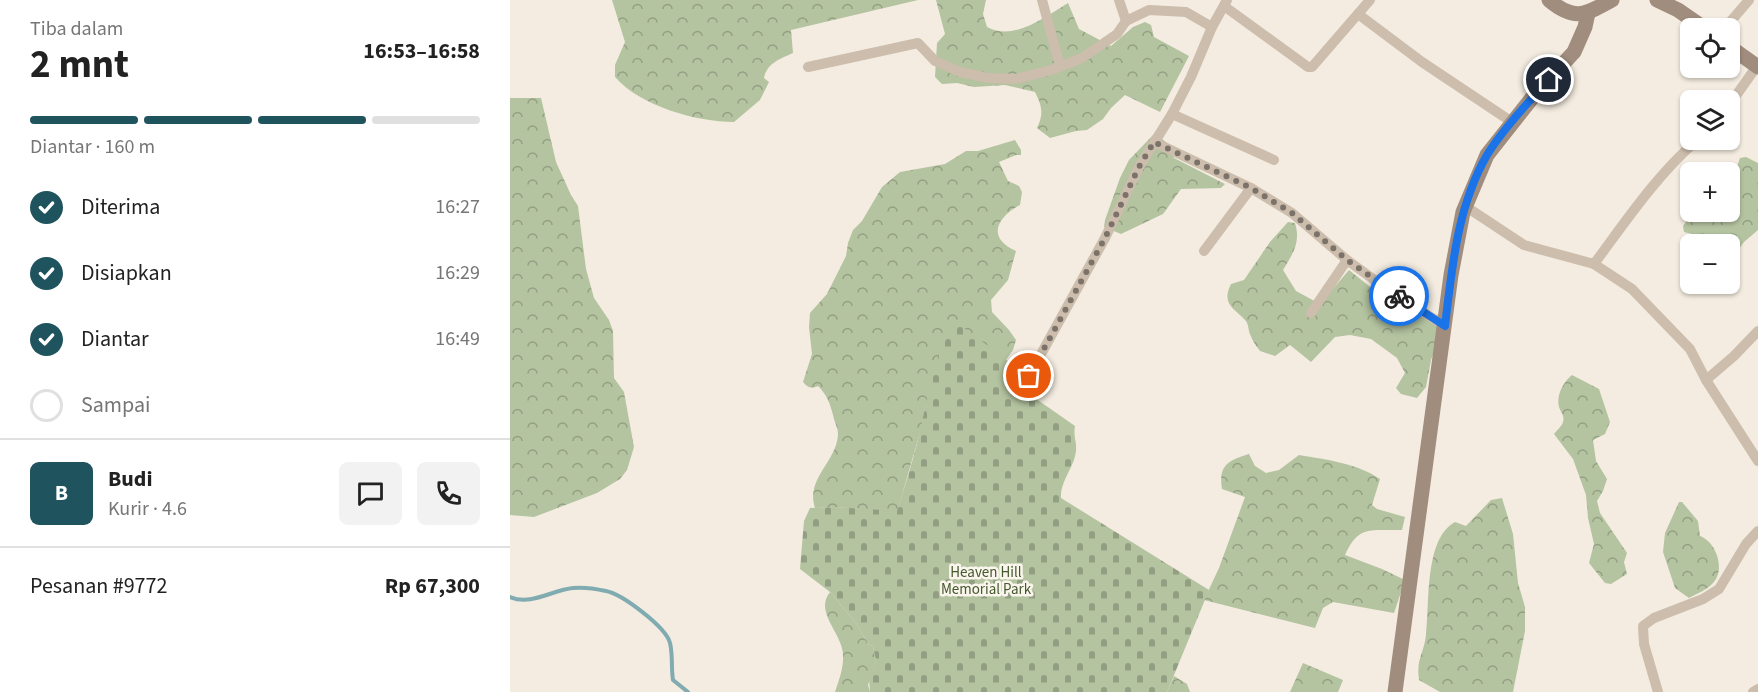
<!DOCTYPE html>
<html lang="id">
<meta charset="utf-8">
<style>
body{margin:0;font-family:"Source Sans 3",sans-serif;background:#f2f2f2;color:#222;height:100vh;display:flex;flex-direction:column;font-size:22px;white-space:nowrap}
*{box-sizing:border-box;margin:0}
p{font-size:20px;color:#767676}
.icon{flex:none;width:33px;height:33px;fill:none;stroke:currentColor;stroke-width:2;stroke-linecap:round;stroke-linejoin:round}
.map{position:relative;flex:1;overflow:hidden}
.drawer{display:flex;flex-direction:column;background:#fff;width:510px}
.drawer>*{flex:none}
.controls{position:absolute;left:1170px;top:18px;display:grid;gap:12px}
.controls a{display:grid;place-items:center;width:60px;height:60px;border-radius:9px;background:#fff;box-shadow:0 2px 4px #0004;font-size:30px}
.pin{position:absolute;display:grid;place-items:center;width:51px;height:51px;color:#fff;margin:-26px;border:3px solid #fff;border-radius:50%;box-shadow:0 2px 6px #0007}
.courier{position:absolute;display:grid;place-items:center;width:60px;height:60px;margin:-30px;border:4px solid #1a73e8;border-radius:50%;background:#fff;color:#222;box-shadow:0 2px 8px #0007}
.summary em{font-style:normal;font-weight:700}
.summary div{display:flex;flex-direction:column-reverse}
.summary{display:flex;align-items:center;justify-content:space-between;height:102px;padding:0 30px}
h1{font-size:39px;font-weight:700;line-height:45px}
.bar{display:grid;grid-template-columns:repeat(4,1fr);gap:9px 6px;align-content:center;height:72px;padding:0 30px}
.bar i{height:8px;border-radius:4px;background:#e0e0e0}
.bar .selected{background:#1f535d}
.bar p{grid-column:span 4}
.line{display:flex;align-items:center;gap:15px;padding:0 30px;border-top:2px solid #e0e0e0}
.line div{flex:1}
.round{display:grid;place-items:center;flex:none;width:63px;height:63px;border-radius:9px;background:#f2f2f2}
ol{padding:0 30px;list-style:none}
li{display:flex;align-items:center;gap:18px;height:66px}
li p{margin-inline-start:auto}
li .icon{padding:6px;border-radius:50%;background:#1f535d;color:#fff;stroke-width:4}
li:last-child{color:#767676}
li i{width:33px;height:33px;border:3px solid #e0e0e0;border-radius:50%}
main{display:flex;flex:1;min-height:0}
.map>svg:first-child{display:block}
.forest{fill:url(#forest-crowns)}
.cemetery{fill:url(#cemetery-stones)}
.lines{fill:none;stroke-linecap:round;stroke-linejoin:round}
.stream{stroke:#7fabb1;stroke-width:4}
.street{stroke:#ccbdac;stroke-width:10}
.secondary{stroke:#a08d7d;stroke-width:15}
.done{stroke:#7b726a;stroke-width:6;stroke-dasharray:0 10.8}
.route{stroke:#1a73e8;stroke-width:8}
.labels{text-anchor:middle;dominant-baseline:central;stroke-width:5;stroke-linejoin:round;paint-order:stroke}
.park-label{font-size:15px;fill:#45592e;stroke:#fbf6ed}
</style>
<main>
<section class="drawer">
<div class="summary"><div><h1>2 mnt</h1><p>Tiba dalam</p></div><em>16:53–16:58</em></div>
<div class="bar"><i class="selected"></i><i class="selected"></i><i class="selected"></i><i></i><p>Diantar · 160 m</p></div>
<ol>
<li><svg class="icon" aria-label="check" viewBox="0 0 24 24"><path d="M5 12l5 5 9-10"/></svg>Diterima<p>16:27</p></li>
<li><svg class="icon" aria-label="check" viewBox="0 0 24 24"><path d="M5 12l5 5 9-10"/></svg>Disiapkan<p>16:29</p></li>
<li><svg class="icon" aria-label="check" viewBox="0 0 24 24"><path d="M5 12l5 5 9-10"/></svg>Diantar<p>16:49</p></li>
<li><i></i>Sampai</li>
</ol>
<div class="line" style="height:108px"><b class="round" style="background:#1f535d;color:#fff">B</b><div><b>Budi</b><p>Kurir · 4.6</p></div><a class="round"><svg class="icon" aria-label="chat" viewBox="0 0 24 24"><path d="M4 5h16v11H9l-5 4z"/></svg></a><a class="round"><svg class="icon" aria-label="phone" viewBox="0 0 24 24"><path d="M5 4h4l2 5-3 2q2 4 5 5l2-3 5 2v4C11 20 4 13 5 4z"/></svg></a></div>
<div class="line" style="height:78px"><div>Pesanan #9772</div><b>Rp 67,300</b></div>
</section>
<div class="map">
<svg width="1248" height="692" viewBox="0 0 1248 692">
<defs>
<pattern id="forest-crowns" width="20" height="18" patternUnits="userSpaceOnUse" patternTransform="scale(1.5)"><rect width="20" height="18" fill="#b4c3a0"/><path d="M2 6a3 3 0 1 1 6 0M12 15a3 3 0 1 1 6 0" fill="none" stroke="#939f83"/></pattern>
<pattern id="cemetery-stones" width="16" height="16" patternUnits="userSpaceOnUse" patternTransform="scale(1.5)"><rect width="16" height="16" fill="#b4c3a0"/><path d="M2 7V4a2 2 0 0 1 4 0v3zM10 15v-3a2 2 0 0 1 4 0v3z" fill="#939f83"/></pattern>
</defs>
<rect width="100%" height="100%" fill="#f4ece0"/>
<g class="forest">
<path d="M102 0H408L281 30 283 53C270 59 257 63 254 78L259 82 250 100 224 122C187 122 130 106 105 77V65L115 42Z"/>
<path d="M426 0H476L473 14 477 27C504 42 536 16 558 3L569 29 601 46 623 27 635 22 641 25 644 37 679 56 650 112 615 95 601 108 593 119 577 130 566 131 540 138 527 128C534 114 532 106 525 92L495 85 464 87 447 83 432 84 425 77 427 43 435 34Z"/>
<polygon points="0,98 31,98 46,162 61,195 68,206 76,269 84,298 99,320 103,331 104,378 114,392 124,447 117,470 110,479 87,493 24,517 0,515"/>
<polygon points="645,133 657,143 664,158 715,184 711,188 671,189 653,214 611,234 594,227 595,220 610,178 619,160"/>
<path d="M505 140 511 150V155H506L489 162 498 181 509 186 512 192 510 205C487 217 476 238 506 251L498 280 481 300 482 312 499 330 506 340 503 350 496 360 478 347 416 404 411 429 387 512 325 507 305 508C295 478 328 461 328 433 328 428 324 421 323 415 320 403 317 395 308 386 301 389 298 388 293 382L302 354 299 327 300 313 317 294 336 256 338 243 343 230 352 221 372 187 390 172 435 164 456 151H468Z"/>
<polygon points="1236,157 1248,163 1248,230 1234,242 1220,261 1220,244 1195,244 1186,235 1174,232 1173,226 1183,212 1220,212 1220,187 1230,158"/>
<path d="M778 222 785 223C791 243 783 253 773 270L786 291 810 304 839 270 859 286 917 320 931 313 932 331 921 360 916 387 907 398 891 394 886 388 895 373 887 358 861 339 840 335 825 337 801 362 780 345 765 356 750 351C746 346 742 340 740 334 738 330 739 324 735 320 724 308 711 304 721 284L734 280 760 242Z"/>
<path d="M1062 375 1089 389 1100 422 1095 434 1083 440 1086 461 1097 479 1093 491 1087 501 1090 513 1117 553 1114 562 1117 574 1101 584 1095 583 1079 563 1084 544 1078 518 1076 495 1063 459 1044 434C1047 430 1052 426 1053 422 1055 416 1051 413 1049 407 1046 396 1053 382 1062 375Z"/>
<path d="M739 454 745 466 756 473 769 470 789 455C818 460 846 463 870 479L862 505 867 509 895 517 892 530C861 531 849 524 835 555L872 569 895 580 884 613 823 602 813 608 805 628 694 600 709 568 735 497 712 489C708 465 719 460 739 454Z"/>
<path d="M992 498 1003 534 1008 583 1015 607V631L1003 692H930L909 680C906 658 914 654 916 635 920 603 914 539 945 522L956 526 981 500Z"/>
<path d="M1169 502H1172L1188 521 1190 536C1206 542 1216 569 1203 583 1197 590 1186 594 1179 598L1165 588 1153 552 1155 533Z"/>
<path d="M320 592 346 623 358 644 363 646 366 661 358 685 360 692H325C329 680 334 667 333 654 332 633 304 612 320 592Z"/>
<polygon points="793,663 833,680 828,692 780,692"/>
<polygon points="664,676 677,684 680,692 657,692"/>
</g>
<path class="cemetery" d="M449 324 511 371 520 382 522 396 565 426C563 437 567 442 566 451 564 468 550 481 551 498L699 590 657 692H360L359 679 366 661 363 646 358 644 346 623 320 592 290 569 294 521 300 508 325 507 387 511C395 485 404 458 410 431 418 399 423 346 449 324Z"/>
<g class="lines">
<path class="stream" d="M0 597C21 606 42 590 63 588 73 587 87 589 96 591 112 594 156 627 160 643 163 655 161 668 163 680L178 692"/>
<g class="street">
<polyline points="532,0 550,66"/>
<polyline points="609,0 616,21"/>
<polyline points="714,6 798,67 802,67 860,0"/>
<polyline points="848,14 912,62 1002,122"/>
<polyline points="1215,28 1239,0"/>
<polyline points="298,67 408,43 425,61 450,72 478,78 506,79 541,70 572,58 607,34 616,21 639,10 676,12 702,27"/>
<polyline points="1220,104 1247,66"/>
<polyline points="662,114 764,160"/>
<polyline points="644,142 741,188 782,213 837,260 881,292 935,326"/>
<path d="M955 206 1014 245 1084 264C1116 221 1146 176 1187 140"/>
<polyline points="694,251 741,188"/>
<polyline points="1084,264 1122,289 1180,349 1196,380 1224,356 1248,331"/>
<polyline points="801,313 837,260"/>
<polyline points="519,376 595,238 629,167 662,114 681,77 702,27 717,0"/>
<polyline points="1196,380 1248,461"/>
<polyline points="1148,692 1134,644 1133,626 1144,618 1193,599 1209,589 1236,544 1248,531"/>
<polyline points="1243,692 1248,689"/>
</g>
<g class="secondary">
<path d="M1039 0C1065 22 1076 14 1102 0"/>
<polyline points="1147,0 1168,10 1194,28"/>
<polyline points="1220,47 1248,67"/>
<polyline points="885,692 941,275 953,212 977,155 1026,93 1064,52 1075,27 1078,13"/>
</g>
</g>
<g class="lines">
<polyline class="done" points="519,376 595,238 629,167 644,142 741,188 782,213 837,260 889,296"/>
<path class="route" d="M889 296 935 326C942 268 947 207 977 155 991 132 1020 100 1039 80"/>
</g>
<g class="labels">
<g class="park-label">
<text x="476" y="572">Heaven Hill<tspan x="476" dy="17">Memorial Park</tspan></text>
</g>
</g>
</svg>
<div class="controls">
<a><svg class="icon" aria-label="locate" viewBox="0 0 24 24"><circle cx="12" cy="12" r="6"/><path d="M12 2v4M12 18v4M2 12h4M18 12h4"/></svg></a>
<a><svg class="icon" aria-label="layers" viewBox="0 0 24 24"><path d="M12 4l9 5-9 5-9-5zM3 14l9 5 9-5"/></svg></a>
<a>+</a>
<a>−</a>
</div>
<div class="pin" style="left:519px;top:376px;background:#ea580c"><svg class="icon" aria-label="bag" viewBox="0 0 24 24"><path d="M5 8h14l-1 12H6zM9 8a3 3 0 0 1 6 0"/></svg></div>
<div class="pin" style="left:1039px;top:80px;background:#1f2937"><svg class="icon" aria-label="home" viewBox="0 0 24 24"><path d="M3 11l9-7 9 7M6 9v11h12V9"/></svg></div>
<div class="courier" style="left:889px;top:296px"><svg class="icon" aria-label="bike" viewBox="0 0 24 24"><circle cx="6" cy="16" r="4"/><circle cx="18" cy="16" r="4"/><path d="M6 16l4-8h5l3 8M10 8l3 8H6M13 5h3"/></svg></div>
</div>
</main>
